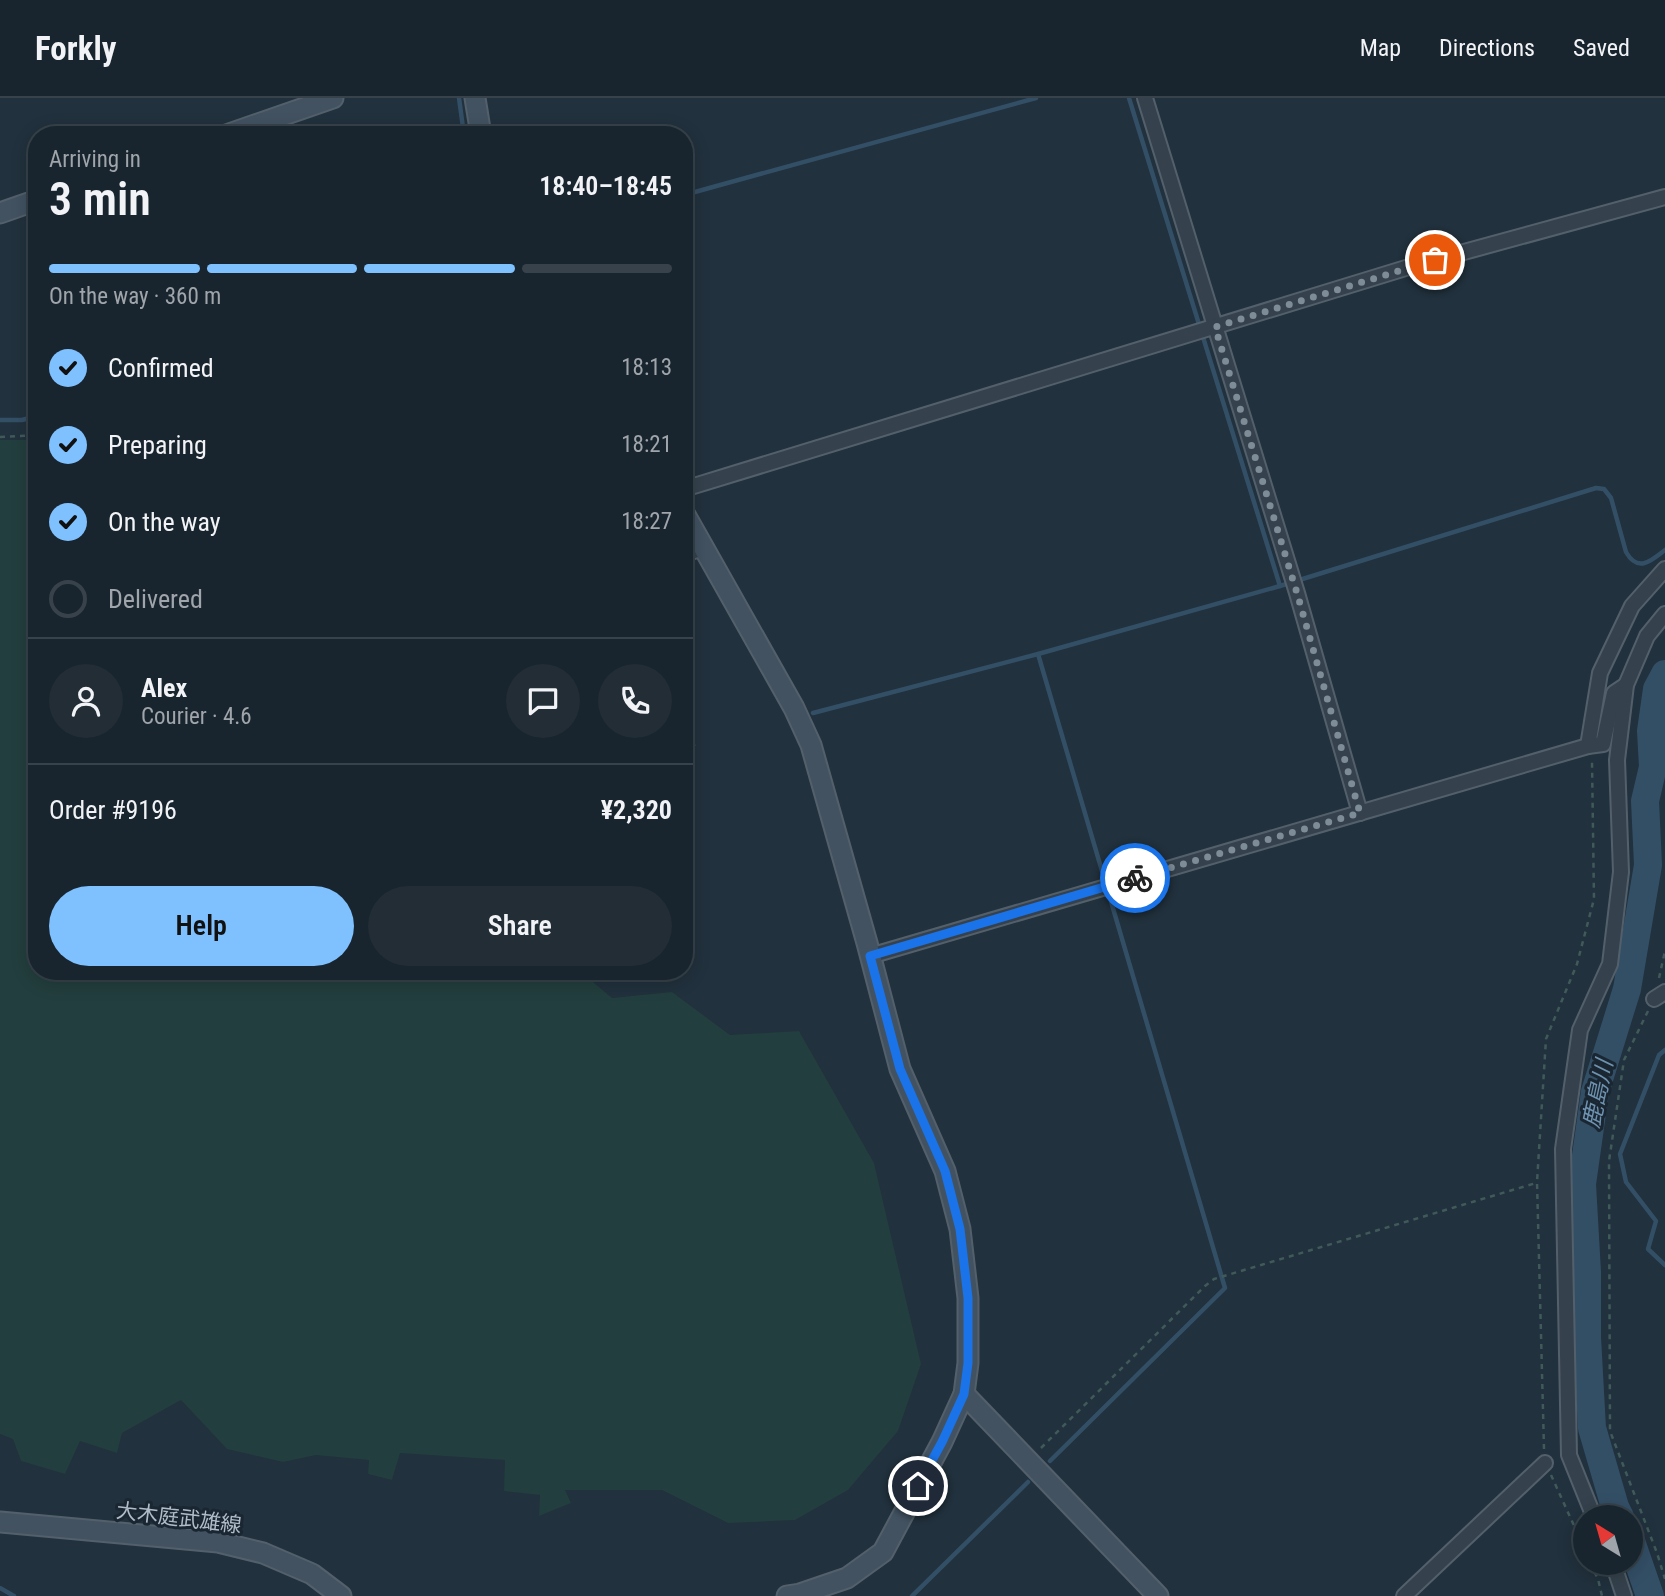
<!DOCTYPE html>
<meta charset="utf-8">
<style>
body{margin:0;font-family:"Roboto Condensed","Noto Sans JP",sans-serif;background:#222d36;color:#f1f3f6;height:100vh;display:flex;flex-direction:column;font-size:26px;white-space:nowrap}
*{box-sizing:border-box;margin:0}
p{font-size:23px;color:#9fa5aa}
.icon{flex:none;width:38px;height:38px;fill:none;stroke:currentColor;stroke-width:2;stroke-linecap:round;stroke-linejoin:round}
.map{position:relative;flex:1;overflow:hidden}
.drawer{position:absolute;left:28px;top:28px;width:665px;height:854px;display:flex;flex-direction:column;background:#19252e;border-radius:28px;box-shadow:0 4px 18px #0003,0 0 0 2px #37424a}
.drawer>*{flex:none}
.needle{width:46px;rotate:323deg}
.buttons{position:absolute;left:1573px;top:1407px;display:grid;gap:14px}
.buttons a{display:grid;place-items:center;width:70px;height:70px;border-radius:50%;background:#19252e;box-shadow:0 4px 18px #0003,0 0 0 2px #37424a;font-size:35px}
.pin{position:absolute;display:grid;place-items:center;width:60px;height:60px;color:#fff;margin:-30px;border:4px solid #fff;border-radius:50%;box-shadow:0 2px 7px #0007}
.courier{position:absolute;display:grid;place-items:center;width:70px;height:70px;margin:-35px;border:5px solid #1a73e8;border-radius:50%;background:#fff;color:#222;box-shadow:0 2px 9px #0007}
.overview em{font-style:normal;font-weight:600}
.overview div{display:flex;flex-direction:column-reverse}
.overview{display:flex;align-items:center;justify-content:space-between;height:119px;padding:0 21px}
h1{font-size:46px;font-weight:600;line-height:52px}
.bar{display:grid;grid-template-columns:repeat(4,1fr);gap:10px 7px;align-content:center;height:84px;padding:0 21px}
.bar i{height:9px;border-radius:5px;background:#37424a}
.bar .current{background:#7fc1ff}
.bar p{grid-column:span 4}
.line{display:flex;align-items:center;gap:18px;padding:0 21px;border-top:2px solid #37424a}
.line div{flex:1}
.round{display:grid;place-items:center;flex:none;width:74px;height:74px;border-radius:37px;background:#222d36}
ol{padding:0 21px;list-style:none}
li{display:flex;align-items:center;gap:21px;height:77px}
li p{margin-inline-start:auto}
li .icon{padding:7px;border-radius:50%;background:#7fc1ff;color:#111;stroke-width:4}
li:last-child{color:#9fa5aa}
li i{width:38px;height:38px;border:4px solid #37424a;border-radius:50%}
.cta{display:flex;gap:14px;margin-top:auto;padding:14px 21px}
.cta a{flex:1;height:80px;border-radius:42px;background:#7fc1ff;color:#111;font-size:28px;font-weight:600;line-height:80px;text-align:center}
.cta a+a{background:#222d36;color:#f1f3f6}
header{display:flex;align-items:center;gap:42px;box-sizing:border-box;height:98px;padding:0 35px;background:#19252e;border-bottom:2px solid #37424a}
header strong{font-size:33px}
nav{display:flex;gap:38px;margin-inline-start:auto;font-size:24px}
.map>svg:first-child{display:block}
.green{fill:#233e3e}
.lines{fill:none;stroke-linecap:round;stroke-linejoin:round}
.stream{stroke:#334f66;stroke-width:4.5}
.river{stroke:#334f66;stroke-width:28}
.street-casing{stroke:#53606b;stroke-width:18}
.secondary-casing{stroke:#53606b;stroke-width:23}
.path{stroke:#405a5a;stroke-width:2.5;stroke-dasharray:5 5;stroke-linecap:butt}
.street{stroke:#35424d;stroke-width:14}
.secondary{stroke:#425261;stroke-width:19}
.done{stroke:#7e8c98;stroke-width:7;stroke-dasharray:0 12.6}
.route{stroke:#1a73e8;stroke-width:9}
.labels{text-anchor:middle;dominant-baseline:central;stroke-width:6;stroke-linejoin:round;paint-order:stroke}
.street-label{font-size:21px;fill:#b0bdc9;stroke:#1a2732}
.water-label{font-size:23px;font-style:italic;fill:#6e92af;stroke:#1a2732}
</style>
<header>
<strong>Forkly</strong>
<nav><a>Map</a><a>Directions</a><a>Saved</a></nav>
</header>
<div class="map">
<svg width="1665" height="1498" viewBox="0 0 1665 1498">
<rect width="100%" height="100%" fill="#21313d"/>
<polygon class="green" points="0,342 37,342 37,873 580,873 612,900 672,894 730,937 799,933 874,1065 921,1266 898,1333 848,1392 795,1422 728,1425 662,1392 565,1392 571,1405 539,1418 540,1397 504,1393 505,1362 400,1355 392,1382 368,1376 369,1362 316,1357 283,1364 227,1351 181,1302 122,1335 117,1355 80,1343 65,1376 21,1363 13,1341 0,1336"/>
<g class="lines">
<g class="stream">
<polyline points="459,0 464,37"/>
<polyline points="1129,0 1280,488"/>
<polyline points="684,97 1036,0"/>
<polyline points="0,322 22,322 37,318"/>
<polyline points="813,615 1038,556"/>
<polyline points="1665,952 1659,957 1620,1056 1626,1084 1656,1123 1648,1151 1665,1167"/>
<path d="M1050 1363 1225 1190 1038 556 1280 488 1596 390 1604 391 1611 400 1626 454C1638 475 1651 463 1665 452"/>
<polyline points="0,1490 14,1498"/>
<polyline points="912,1498 1028,1384"/>
</g>
<g class="river">
<polyline points="1620,1419 1615,1409 1592,1330 1587,1239 1587,1174 1582,1086 1595,994 1627,891 1648,767 1645,703 1653,669 1651,633 1657,591 1665,576"/>
<polyline points="1631,1443 1650,1498"/>
</g>
<g class="street-casing">
<g id="street">
<polyline points="1145,0 1297,495 1360,715"/>
<polyline points="684,391 1409,169 1665,99"/>
<polyline points="684,456 704,450"/>
<polyline points="1588,648 1600,575 1632,508 1665,471"/>
<polyline points="870,858 1588,648 1603,646 1614,595 1626,587"/>
<polyline points="1654,901 1665,894"/>
<polyline points="1594,1419 1569,1357 1563,1051 1580,932 1610,866 1621,774 1617,662 1626,587 1647,538 1665,516"/>
<polyline points="1613,1465 1624,1498"/>
<polyline points="1404,1498 1545,1365"/>
</g>
</g>
<g class="secondary-casing">
<g id="secondary">
<polyline points="475,0 481,37"/>
<polyline points="226,37 333,0"/>
<polyline points="0,115 37,102"/>
<polyline points="684,415 794,610 811,647 867,845 900,971 945,1073 960,1131 968,1200 968,1265 964,1296 942,1344 883,1454 847,1480 800,1496 787,1498"/>
<polyline points="964,1296 1158,1498"/>
<polyline points="0,1424 218,1444 263,1455 312,1476 341,1498"/>
</g>
</g>
<g class="path">
<polyline points="0,339 37,337"/>
<polyline points="684,640 695,648"/>
<polyline points="1659,880 1665,853"/>
<polyline points="1648,913 1624,962 1609,1063 1610,1333 1657,1455 1665,1481"/>
<polyline points="1041,1350 1205,1188 1214,1181 1536,1085"/>
<polyline points="1544,1351 1537,1084 1546,941 1577,866 1594,801 1592,663"/>
<polyline points="1551,1377 1586,1454"/>
<polyline points="1590,1465 1598,1481 1602,1498"/>
</g>
<use href="#street" class="street"/>
<use href="#secondary" class="secondary"/>
</g>
<g class="lines">
<polyline class="done" points="1135,780 1360,715 1297,495 1215,229 1435,162"/>
<polyline class="route" points="918,1388 942,1344 964,1296 968,1265 968,1200 960,1131 945,1073 900,971 870,858 1135,780"/>
</g>
<g class="labels">
<g class="street-label">
<text transform="translate(179 1420) rotate(7)">大木庭武雄線</text>
</g>
<g class="water-label">
<text transform="translate(1598 996) rotate(-78)">鹿島川</text>
</g>
</g>
</svg>
<div class="buttons">
<a><svg class="needle" viewBox="-14 -14 28 28"><path d="M0-13l5 13h-10z" fill="#e53935"/><path d="M0 13l5-13h-10z" fill="#9fa5aa"/></svg></a>
</div>
<div class="pin" style="left:1435px;top:162px;background:#ea580c"><svg class="icon" aria-label="bag" viewBox="0 0 24 24"><path d="M5 8h14l-1 12H6zM9 8a3 3 0 0 1 6 0"/></svg></div>
<div class="pin" style="left:918px;top:1388px;background:#1f2937"><svg class="icon" aria-label="home" viewBox="0 0 24 24"><path d="M3 11l9-7 9 7M6 9v11h12V9"/></svg></div>
<div class="courier" style="left:1135px;top:780px"><svg class="icon" aria-label="bike" viewBox="0 0 24 24"><circle cx="6" cy="16" r="4"/><circle cx="18" cy="16" r="4"/><path d="M6 16l4-8h5l3 8M10 8l3 8H6M13 5h3"/></svg></div>
<section class="drawer">
<div class="overview"><div><h1>3 min</h1><p>Arriving in</p></div><em>18:40–18:45</em></div>
<div class="bar"><i class="current"></i><i class="current"></i><i class="current"></i><i></i><p>On the way · 360 m</p></div>
<ol>
<li><svg class="icon" aria-label="check" viewBox="0 0 24 24"><path d="M5 12l5 5 9-10"/></svg>Confirmed<p>18:13</p></li>
<li><svg class="icon" aria-label="check" viewBox="0 0 24 24"><path d="M5 12l5 5 9-10"/></svg>Preparing<p>18:21</p></li>
<li><svg class="icon" aria-label="check" viewBox="0 0 24 24"><path d="M5 12l5 5 9-10"/></svg>On the way<p>18:27</p></li>
<li><i></i>Delivered</li>
</ol>
<div class="line" style="height:126px"><a class="round"><svg class="icon" aria-label="person" viewBox="0 0 24 24"><circle cx="12" cy="8" r="4"/><path d="M4 21q1-7 8-7t8 7"/></svg></a><div><b>Alex</b><p>Courier · 4.6</p></div><a class="round"><svg class="icon" aria-label="chat" viewBox="0 0 24 24"><path d="M4 5h16v11H9l-5 4z"/></svg></a><a class="round"><svg class="icon" aria-label="phone" viewBox="0 0 24 24"><path d="M5 4h4l2 5-3 2q2 4 5 5l2-3 5 2v4C11 20 4 13 5 4z"/></svg></a></div>
<div class="line" style="height:91px"><div>Order #9196</div><b>¥2,320</b></div>
<div class="cta"><a>Help</a><a>Share</a></div>
</section>
</div>
